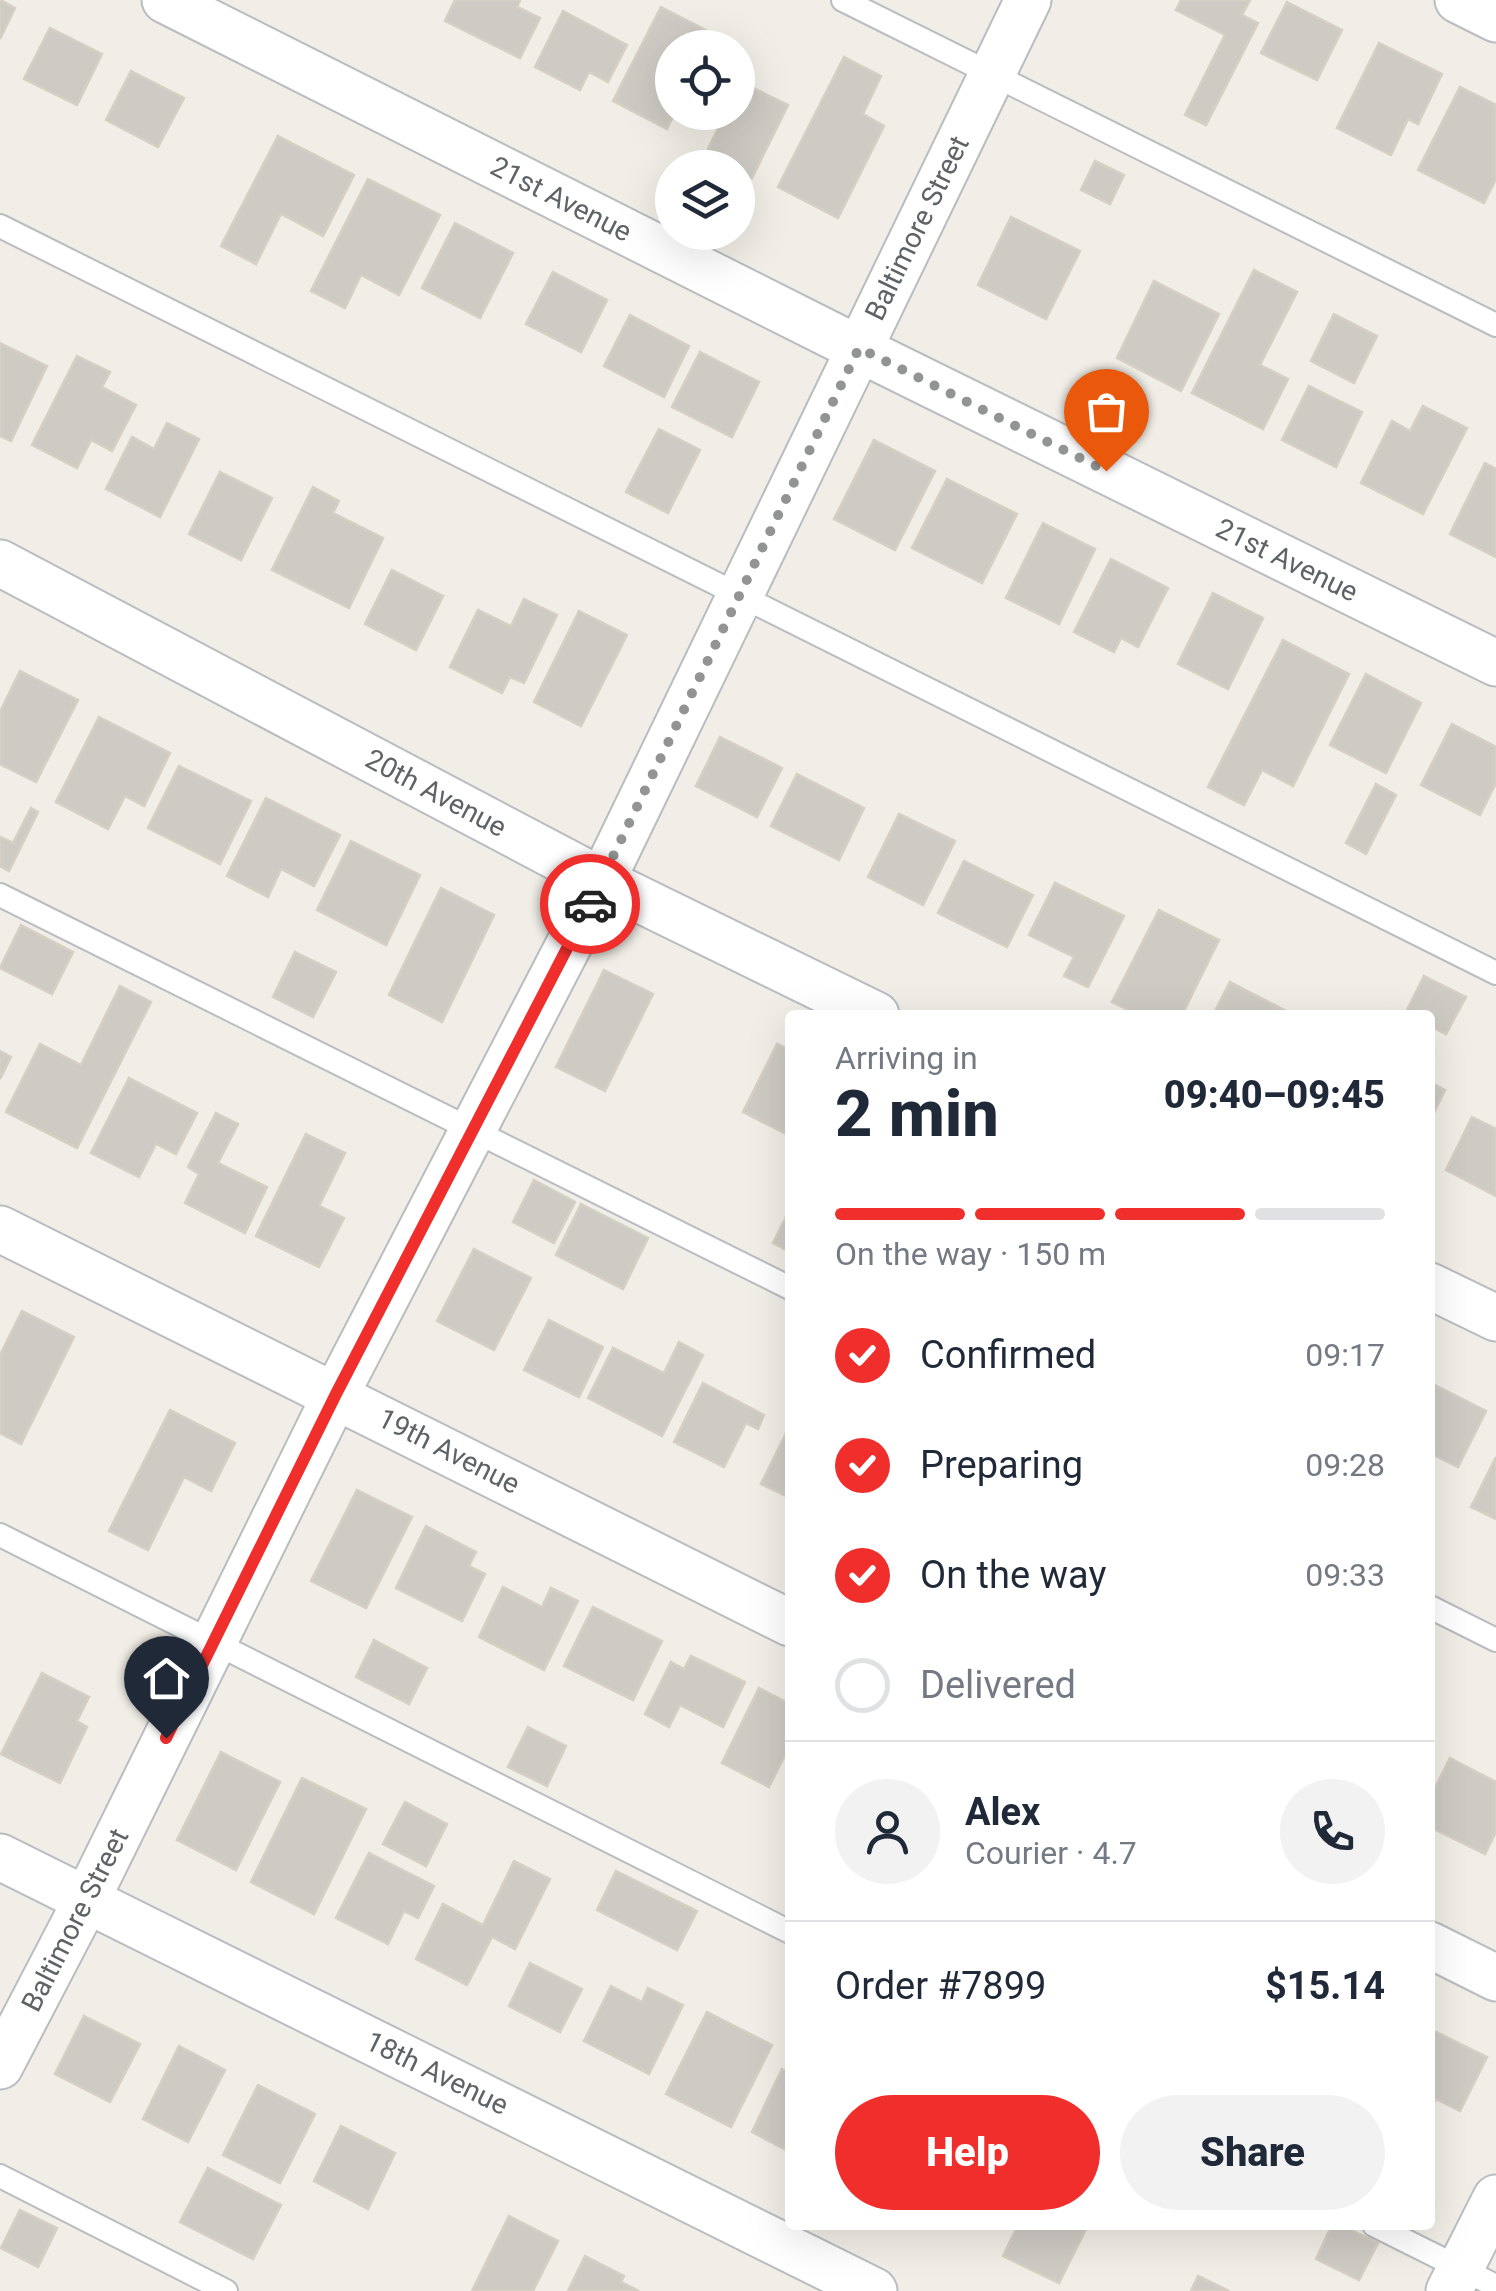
<!DOCTYPE html>
<meta charset="utf-8">
<style>
body{margin:0;font-family:Roboto,sans-serif;background:#f2f2f3;color:#1f2937;height:100vh;display:flex;flex-direction:column;font-size:38px;white-space:nowrap}
*{box-sizing:border-box;margin:0}
p{font-size:32px;color:#747a83}
.icon{flex:none;width:55px;height:55px;fill:none;stroke:currentColor;stroke-width:2;stroke-linecap:round;stroke-linejoin:round}
.map{position:relative;flex:1;overflow:hidden}
.details{position:absolute;left:785px;top:1010px;width:650px;height:1220px;display:flex;flex-direction:column;background:#fff;border-radius:10px;box-shadow:0 10px 40px #0002}
.details>*{flex:none}
.buttons{position:absolute;left:655px;top:30px;display:grid;gap:20px}
.buttons a{display:grid;place-items:center;width:100px;height:100px;border-radius:50%;background:#fff;box-shadow:0 10px 40px #0002;font-size:50px}
.pin{position:absolute;display:grid;place-items:center;width:85px;height:85px;color:#fff;margin:-102px -42px;border-radius:50% 50% 50% 0;rotate:-45deg;box-shadow:0 0 10px #0007}
.pin .icon{rotate:45deg}
.courier{position:absolute;display:grid;place-items:center;width:100px;height:100px;margin:-50px;border:8px solid #f02f2d;border-radius:50%;background:#fff;color:#222;box-shadow:0 2px 12px #0007}
.summary em{font-style:normal;font-weight:800}
.summary div{display:flex;flex-direction:column-reverse}
.summary{display:flex;align-items:center;justify-content:space-between;height:170px;padding:0 50px}
h1{font-size:65px;font-weight:800;line-height:75px}
.bar{display:grid;grid-template-columns:repeat(4,1fr);gap:15px 10px;align-content:center;height:120px;padding:0 50px}
.bar i{height:12px;border-radius:8px;background:#e0e1e3}
.bar .active{background:#f02f2d}
.bar p{grid-column:span 4}
.line{display:flex;align-items:center;gap:25px;padding:0 50px;border-top:2px solid #e0e1e3}
.line div{flex:1}
.round{display:grid;place-items:center;flex:none;width:105px;height:105px;border-radius:52px;background:#f2f2f3}
ol{padding:0 50px;list-style:none}
li{display:flex;align-items:center;gap:30px;height:110px}
li p{margin-inline-start:auto}
li .icon{padding:10px;border-radius:50%;background:#f02f2d;color:#fff;stroke-width:4}
li:last-child{color:#747a83}
li i{width:55px;height:55px;border:5px solid #e0e1e3;border-radius:50%}
.cta{display:flex;gap:20px;margin-top:auto;padding:20px 50px}
.cta a{flex:1;height:115px;border-radius:60px;background:#f02f2d;color:#fff;font-size:40px;font-weight:800;line-height:115px;text-align:center}
.cta a+a{background:#f2f2f3;color:#1f2937}
.map>svg:first-child{display:block}
.building{fill:#cecbc5;stroke:#d6cfc4;stroke-width:2.5}
.lines{fill:none;stroke-linecap:round;stroke-linejoin:round}
.service-casing{stroke:#b9bcc0;stroke-width:26}
.minor-casing{stroke:#b9bcc0;stroke-width:49}
.service{stroke:#fff;stroke-width:22}
.minor{stroke:#fff;stroke-width:45}
.done{stroke:#919493;stroke-width:10;stroke-dasharray:0 18}
.route{stroke:#f02f2d;stroke-width:12}
.labels{text-anchor:middle;dominant-baseline:central;stroke-width:8;stroke-linejoin:round;paint-order:stroke}
.street-label{font-size:28px;fill:#5e6367;stroke:#fff}
</style>
<div class="map">
<svg width="1496" height="2291" viewBox="0 0 1496 2291">
<rect width="100%" height="100%" fill="#f0eee6"/>
<g class="building">
<polygon points="0,0 15,8 0,39"/>
<polygon points="455,0 520,0 517,7 540,18 520,58 445,21"/>
<polygon points="1181,0 1250,0 1242,15 1258,23 1206,125 1185,115 1225,35 1176,10"/>
<polygon points="1287,2 1342,30 1317,80 1261,53"/>
<polygon points="661,7 731,43 729,48 672,48 672,112 675,112 667,129 613,101"/>
<polygon points="563,11 627,45 608,82 589,72 580,90 535,67"/>
<polygon points="50,28 102,54 77,105 24,79"/>
<polygon points="1379,43 1442,74 1418,124 1408,119 1391,155 1337,128"/>
<polygon points="844,57 881,76 863,114 884,126 838,218 778,187"/>
<polygon points="131,71 184,98 158,147 106,120"/>
<polygon points="741,82 788,105 752,178 738,171 738,168 705,155 726,112 738,112 738,89"/>
<polygon points="1460,87 1496,105 1496,179 1484,203 1418,170"/>
<polygon points="278,136 354,175 323,236 281,214 256,264 221,246"/>
<polygon points="1095,161 1124,175 1110,204 1081,190"/>
<polygon points="368,179 440,215 399,295 361,275 345,308 311,291"/>
<polygon points="1011,217 1080,251 1046,319 978,285"/>
<polygon points="455,223 513,253 480,318 422,288"/>
<polygon points="1254,270 1297,292 1260,365 1288,379 1263,429 1192,393"/>
<polygon points="553,272 607,300 581,352 526,324"/>
<polygon points="1154,281 1219,314 1181,391 1117,358"/>
<polygon points="1334,314 1377,336 1354,383 1311,361"/>
<polygon points="630,315 689,346 664,397 604,366"/>
<polygon points="0,343 47,366 11,441 0,436"/>
<polygon points="700,352 759,382 732,437 672,407"/>
<polygon points="77,356 110,372 102,387 136,405 112,451 91,440 77,468 32,445"/>
<polygon points="1309,386 1362,412 1336,467 1282,440"/>
<polygon points="1423,406 1467,428 1423,514 1361,483 1392,421 1410,431"/>
<polygon points="167,423 199,439 160,517 106,489 132,437 154,449"/>
<polygon points="659,429 700,450 668,513 626,492"/>
<polygon points="874,440 935,471 895,550 834,519"/>
<polygon points="1485,463 1496,469 1496,557 1450,534"/>
<polygon points="220,472 272,498 241,560 189,534"/>
<polygon points="947,479 1017,514 982,583 912,548"/>
<polygon points="313,487 339,501 333,513 383,538 349,608 272,570"/>
<polygon points="1043,523 1095,549 1059,624 1006,598"/>
<polygon points="1111,559 1168,588 1138,647 1121,638 1114,652 1074,632"/>
<polygon points="392,570 443,596 416,650 365,624"/>
<polygon points="1213,593 1263,618 1228,689 1178,664"/>
<polygon points="524,599 557,615 524,683 510,677 502,693 450,667 478,610 511,626"/>
<polygon points="579,611 627,635 581,726 534,702"/>
<polygon points="1283,640 1349,674 1293,786 1262,770 1244,805 1208,787"/>
<polygon points="20,671 78,700 36,782 0,764 0,712"/>
<polygon points="1366,674 1421,703 1386,773 1330,745"/>
<polygon points="99,717 170,753 144,806 125,796 108,829 56,802"/>
<polygon points="1452,724 1496,747 1496,783 1480,815 1421,785"/>
<polygon points="720,737 782,768 757,817 696,786"/>
<polygon points="179,766 251,801 220,864 148,828"/>
<polygon points="797,774 864,808 839,860 771,826"/>
<polygon points="1376,784 1396,795 1366,854 1346,843"/>
<polygon points="266,798 340,835 314,886 281,869 268,897 227,876"/>
<polygon points="31,808 38,812 9,871 0,866 0,837 13,843"/>
<polygon points="899,814 955,841 923,905 868,877"/>
<polygon points="351,841 420,875 386,945 317,910"/>
<polygon points="964,861 1033,895 1007,947 938,913"/>
<polygon points="1055,883 1124,916 1088,987 1064,976 1074,957 1029,935"/>
<polygon points="441,888 494,915 442,1022 389,995"/>
<polygon points="1159,910 1219,940 1182,1015 1138,1015 1112,1002"/>
<polygon points="21,925 73,952 52,994 0,968"/>
<polygon points="295,952 336,972 313,1017 273,997"/>
<polygon points="604,970 653,994 605,1091 556,1067"/>
<polygon points="1424,976 1466,997 1446,1034 1430,1026 1430,1015 1405,1014"/>
<polygon points="1230,982 1286,1011 1284,1015 1213,1015"/>
<polygon points="120,986 151,1002 77,1148 6,1112 40,1044 81,1065"/>
<polygon points="777,1044 790,1050 790,1136 743,1112"/>
<polygon points="0,1051 11,1057 0,1079"/>
<polygon points="129,1078 197,1113 176,1154 156,1144 139,1177 91,1153"/>
<polygon points="1430,1082 1445,1090 1430,1121"/>
<polygon points="216,1113 238,1124 218,1163 267,1187 245,1233 185,1203 199,1174 188,1167"/>
<polygon points="1472,1117 1496,1129 1496,1196 1446,1170"/>
<polygon points="306,1134 345,1153 319,1206 344,1218 319,1267 256,1236"/>
<polygon points="534,1180 575,1202 554,1243 513,1222"/>
<polygon points="581,1204 648,1238 623,1289 556,1255"/>
<polygon points="790,1209 790,1252 773,1243"/>
<polygon points="474,1249 531,1278 494,1350 437,1321"/>
<polygon points="22,1311 74,1337 21,1444 0,1433 0,1355"/>
<polygon points="549,1320 603,1347 579,1397 524,1370"/>
<polygon points="679,1342 703,1355 662,1436 588,1398 613,1348 664,1373"/>
<polygon points="703,1383 764,1415 758,1429 746,1423 724,1467 674,1442"/>
<polygon points="1431,1383 1486,1411 1458,1467 1430,1453"/>
<polygon points="170,1410 235,1443 211,1491 184,1477 148,1550 109,1531"/>
<polygon points="790,1425 790,1498 761,1484"/>
<polygon points="1496,1457 1496,1519 1471,1507"/>
<polygon points="357,1490 412,1517 366,1608 311,1581"/>
<polygon points="426,1526 476,1552 469,1566 485,1574 462,1621 396,1588"/>
<polygon points="503,1587 542,1607 551,1588 578,1601 544,1670 479,1637"/>
<polygon points="593,1607 662,1641 633,1700 564,1666"/>
<polygon points="374,1640 427,1668 409,1704 356,1677"/>
<polygon points="691,1656 745,1682 723,1727 680,1705 669,1727 645,1714 671,1662 684,1669"/>
<polygon points="42,1673 89,1697 77,1721 87,1727 60,1783 1,1754"/>
<polygon points="759,1688 790,1704 790,1760 784,1757 769,1787 722,1763"/>
<polygon points="528,1727 566,1746 547,1786 508,1767"/>
<polygon points="221,1752 280,1782 236,1870 177,1840"/>
<polygon points="1450,1758 1496,1782 1496,1832 1485,1854 1430,1827 1430,1798"/>
<polygon points="302,1778 366,1809 314,1914 251,1882"/>
<polygon points="405,1802 447,1824 426,1866 383,1844"/>
<polygon points="369,1853 434,1886 418,1918 404,1911 388,1944 336,1918"/>
<polygon points="514,1861 550,1879 515,1949 492,1937 467,1985 416,1959 443,1904 483,1925"/>
<polygon points="616,1871 697,1911 677,1950 597,1910"/>
<polygon points="530,1963 582,1989 560,2032 509,2006"/>
<polygon points="611,1986 642,2002 648,1988 683,2005 649,2074 584,2041"/>
<polygon points="707,2012 772,2045 731,2127 666,2094"/>
<polygon points="84,2016 140,2044 110,2102 55,2074"/>
<polygon points="1430,2029 1487,2057 1460,2111 1436,2099 1430,2111"/>
<polygon points="179,2046 225,2070 188,2142 143,2119"/>
<polygon points="782,2069 790,2073 790,2152 752,2132"/>
<polygon points="258,2085 315,2114 280,2183 223,2155"/>
<polygon points="341,2126 395,2153 368,2209 314,2181"/>
<polygon points="208,2168 281,2205 253,2259 180,2222"/>
<polygon points="20,2210 57,2228 38,2267 1,2248"/>
<polygon points="509,2216 558,2241 533,2291 472,2291"/>
<polygon points="1018,2225 1088,2225 1059,2283 1003,2256"/>
<polygon points="1332,2225 1341,2225 1378,2243 1359,2280 1316,2259"/>
<polygon points="585,2256 624,2276 621,2282 639,2291 568,2291"/>
<polygon points="1198,2276 1229,2291 1191,2291"/>
</g>
<g class="lines">
<g class="service-casing">
<g id="service">
<polyline points="843,0 1496,325"/>
<polyline points="0,226 1496,973"/>
<polyline points="0,895 790,1288"/>
<polyline points="0,1535 790,1932"/>
<polyline points="1430,1607 1496,1640"/>
<polyline points="0,2176 226,2291"/>
<polyline points="1374,2225 1496,2286"/>
</g>
</g>
<g class="minor-casing">
<g id="minor">
<polyline points="165,0 859,349 1496,663"/>
<polyline points="1458,0 1496,19"/>
<polyline points="0,563 602,881 876,1015"/>
<polyline points="0,1229 790,1623"/>
<polyline points="1430,1286 1496,1318"/>
<polyline points="0,1857 874,2291"/>
<polyline points="1430,1945 1496,1978"/>
<polyline points="0,2066 87,1899 336,1394 602,881 1028,0"/>
<polyline points="1449,2291 1496,2198"/>
</g>
</g>
<use href="#service" class="service"/>
<use href="#minor" class="minor"/>
</g>
<g class="lines">
<polyline class="done" points="590,904 859,348 1106,471"/>
<polyline class="route" points="166,1738 336,1394 590,904"/>
</g>
<g class="labels">
<g class="street-label">
<text transform="translate(561 199) rotate(27)">21st Avenue</text>
<text transform="translate(917 228) rotate(-64)">Baltimore Street</text>
<text transform="translate(1287 560) rotate(26)">21st Avenue</text>
<text transform="translate(436 793) rotate(28)">20th Avenue</text>
<text transform="translate(449 1451) rotate(27)">19th Avenue</text>
<text transform="translate(75 1920) rotate(-63)">Baltimore Street</text>
<text transform="translate(437 2073) rotate(26)">18th Avenue</text>
</g>
</g>
</svg>
<div class="buttons">
<a><svg class="icon" aria-label="locate" viewBox="0 0 24 24"><circle cx="12" cy="12" r="6"/><path d="M12 2v4M12 18v4M2 12h4M18 12h4"/></svg></a>
<a><svg class="icon" aria-label="layers" viewBox="0 0 24 24"><path d="M12 4l9 5-9 5-9-5zM3 14l9 5 9-5"/></svg></a>
</div>
<div class="pin" style="left:1106px;top:471px;background:#ea580c"><svg class="icon" aria-label="bag" viewBox="0 0 24 24"><path d="M5 8h14l-1 12H6zM9 8a3 3 0 0 1 6 0"/></svg></div>
<div class="pin" style="left:166px;top:1738px;background:#1f2937"><svg class="icon" aria-label="home" viewBox="0 0 24 24"><path d="M3 11l9-7 9 7M6 9v11h12V9"/></svg></div>
<div class="courier" style="left:590px;top:904px"><svg class="icon" aria-label="car" viewBox="0 0 24 24"><path d="M5 17H2v-5l4-1 3-4h7l3 4 3 1v5h-3M9 17h6M6 11h13"/><circle cx="7" cy="17" r="2"/><circle cx="17" cy="17" r="2"/></svg></div>
<section class="details">
<div class="summary"><div><h1>2 min</h1><p>Arriving in</p></div><em>09:40–09:45</em></div>
<div class="bar"><i class="active"></i><i class="active"></i><i class="active"></i><i></i><p>On the way · 150 m</p></div>
<ol>
<li><svg class="icon" aria-label="check" viewBox="0 0 24 24"><path d="M5 12l5 5 9-10"/></svg>Confirmed<p>09:17</p></li>
<li><svg class="icon" aria-label="check" viewBox="0 0 24 24"><path d="M5 12l5 5 9-10"/></svg>Preparing<p>09:28</p></li>
<li><svg class="icon" aria-label="check" viewBox="0 0 24 24"><path d="M5 12l5 5 9-10"/></svg>On the way<p>09:33</p></li>
<li><i></i>Delivered</li>
</ol>
<div class="line" style="height:180px"><a class="round"><svg class="icon" aria-label="person" viewBox="0 0 24 24"><circle cx="12" cy="8" r="4"/><path d="M4 21q1-7 8-7t8 7"/></svg></a><div><b>Alex</b><p>Courier · 4.7</p></div><a class="round"><svg class="icon" aria-label="phone" viewBox="0 0 24 24"><path d="M5 4h4l2 5-3 2q2 4 5 5l2-3 5 2v4C11 20 4 13 5 4z"/></svg></a></div>
<div class="line" style="height:130px"><div>Order #7899</div><b>$15.14</b></div>
<div class="cta"><a>Help</a><a>Share</a></div>
</section>
</div>
